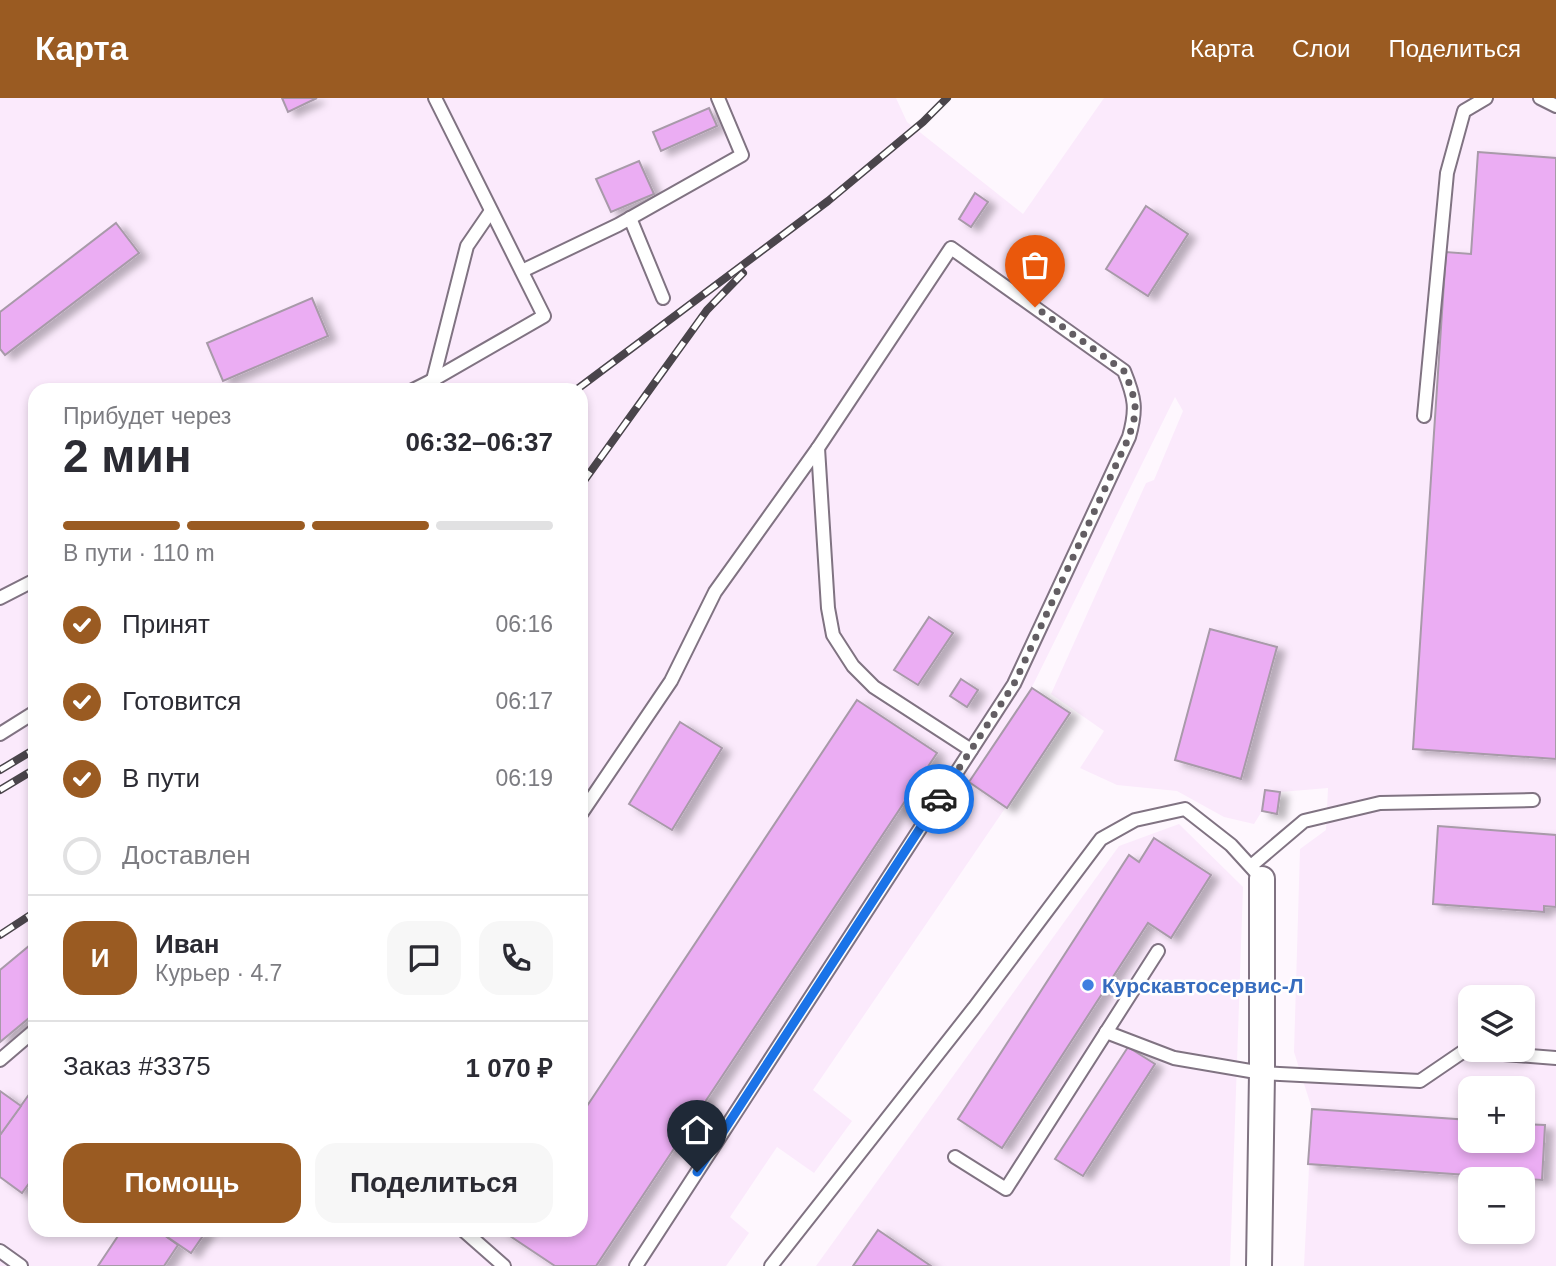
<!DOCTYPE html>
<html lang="ru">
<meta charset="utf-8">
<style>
body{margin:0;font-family:Arial,sans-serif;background:#f7f7f7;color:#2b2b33;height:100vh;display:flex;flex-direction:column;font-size:26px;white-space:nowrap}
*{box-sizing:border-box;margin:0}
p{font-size:23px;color:#7c7c81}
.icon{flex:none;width:38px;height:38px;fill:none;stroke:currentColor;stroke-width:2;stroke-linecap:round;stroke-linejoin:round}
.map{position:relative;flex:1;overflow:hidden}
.drawer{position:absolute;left:28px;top:285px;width:560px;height:854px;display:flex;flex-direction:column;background:#fff;border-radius:21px;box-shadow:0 4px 10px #0003}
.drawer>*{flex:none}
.fabs{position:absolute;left:1458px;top:887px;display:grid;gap:14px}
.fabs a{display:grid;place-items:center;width:77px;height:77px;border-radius:14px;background:#fff;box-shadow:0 4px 10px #0003;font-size:35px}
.pin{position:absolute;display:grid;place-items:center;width:60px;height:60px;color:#fff;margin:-72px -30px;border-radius:50% 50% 50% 0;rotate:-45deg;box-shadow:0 0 7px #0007}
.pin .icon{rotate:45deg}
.courier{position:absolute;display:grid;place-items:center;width:70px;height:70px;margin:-35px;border:5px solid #1a73e8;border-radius:50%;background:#fff;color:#222;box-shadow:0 2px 9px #0007}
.head em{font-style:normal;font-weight:600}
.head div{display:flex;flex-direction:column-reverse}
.head{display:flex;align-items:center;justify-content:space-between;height:119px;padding:0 35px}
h1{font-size:46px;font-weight:600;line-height:52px}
.bar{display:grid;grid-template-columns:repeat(4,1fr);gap:10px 7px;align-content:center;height:84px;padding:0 35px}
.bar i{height:9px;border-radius:5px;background:#e1e1e2}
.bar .current{background:#9a5b22}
.bar p{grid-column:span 4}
.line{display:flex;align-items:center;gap:18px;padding:0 35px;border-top:2px solid #e1e1e2}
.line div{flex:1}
.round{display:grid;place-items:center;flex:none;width:74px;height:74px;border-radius:21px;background:#f7f7f7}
ol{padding:0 35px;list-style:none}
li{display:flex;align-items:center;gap:21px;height:77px}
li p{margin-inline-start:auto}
li .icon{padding:7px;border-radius:50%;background:#9a5b22;color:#fff;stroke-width:4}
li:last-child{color:#7c7c81}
li i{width:38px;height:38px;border:4px solid #e1e1e2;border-radius:50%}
.cta{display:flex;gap:14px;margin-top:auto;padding:14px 35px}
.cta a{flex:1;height:80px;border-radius:21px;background:#9a5b22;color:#fff;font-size:28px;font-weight:600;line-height:80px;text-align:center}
.cta a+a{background:#f7f7f7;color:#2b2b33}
header{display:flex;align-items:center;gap:42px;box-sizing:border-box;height:98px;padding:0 35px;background:#9a5b22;color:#fff}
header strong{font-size:33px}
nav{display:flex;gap:38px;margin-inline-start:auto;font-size:24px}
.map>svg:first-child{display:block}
.built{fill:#fbeafc;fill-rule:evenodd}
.building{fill:#ebadf3;stroke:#a89aa9;stroke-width:2;filter:url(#shadow)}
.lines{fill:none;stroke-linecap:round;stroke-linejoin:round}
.lane-casing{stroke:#807382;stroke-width:16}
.street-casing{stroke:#807382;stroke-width:28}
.lane{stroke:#fff;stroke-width:12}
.street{stroke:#fff;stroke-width:24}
.rail-casing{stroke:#4a454b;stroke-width:8}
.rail{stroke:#fff;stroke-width:5;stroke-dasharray:16;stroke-linecap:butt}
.done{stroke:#635e63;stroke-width:7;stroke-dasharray:0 12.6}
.route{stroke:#1a73e8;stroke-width:9}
.shop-dot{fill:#3f7fe0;stroke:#fff;stroke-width:2.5}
.labels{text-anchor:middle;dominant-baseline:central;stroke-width:5;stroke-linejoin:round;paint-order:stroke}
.shop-label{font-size:21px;font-weight:bold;fill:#366cbe;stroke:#fff;text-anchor:start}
</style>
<header>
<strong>Карта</strong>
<nav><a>Карта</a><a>Слои</a><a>Поделиться</a></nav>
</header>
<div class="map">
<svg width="1556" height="1168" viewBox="0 0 1556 1168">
<defs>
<filter id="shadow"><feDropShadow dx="8" dy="4.5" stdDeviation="3.5" flood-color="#0004"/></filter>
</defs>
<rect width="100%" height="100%" fill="#fef7fe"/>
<g class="built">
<path d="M0 0H896L907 24 1023 116 1104 0H1556V1168H1304L1312 1011 1294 954 1300 751 1326 732 1328 690 1281 694 1277 716 1262 713 1254 726 1224 719 1177 693 1117 687 1080 670 1104 633 1051 596 1146 385 1154 382 1183 313 1175 299 1032 589 1070 615 813 992 852 1023 814 1075 777 1049 730 1119 749 1135 726 1168H0ZM35 292H581V1132H35ZM1470 900H1522V952H1470ZM1470 990H1522V1043H1470ZM1470 1082H1522V1134H1470Z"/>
<polygon points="1179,726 1243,789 1230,1168 816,1168 1119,748"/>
</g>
<g class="building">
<polygon points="282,0 317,0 288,14"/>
<polygon points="709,10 717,28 661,53 653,34"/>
<polygon points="1478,54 1556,60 1556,661 1413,651 1446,154 1471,156"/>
<polygon points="639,63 654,96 611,114 596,81"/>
<polygon points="975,95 988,104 971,129 959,121"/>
<polygon points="1146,108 1188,136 1148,198 1106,171"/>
<polygon points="116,125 139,155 5,257 0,251 0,214"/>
<polygon points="312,200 328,238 223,283 207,245"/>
<polygon points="929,519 953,535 918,587 894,572"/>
<polygon points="1210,531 1277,549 1241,681 1175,662"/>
<polygon points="961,581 978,592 967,609 950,598"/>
<polygon points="1032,590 1070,615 1007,710 969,684"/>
<polygon points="857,602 937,655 596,1168 555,1168 501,1132 581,1132 581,1017"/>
<polygon points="680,624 722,650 672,732 629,706"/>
<polygon points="1265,692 1280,694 1277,716 1262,713"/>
<polygon points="1438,728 1556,737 1556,809 1544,808 1544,814 1433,806"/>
<polygon points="1154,740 1211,777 1171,840 1148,825 1002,1050 958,1021 1129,757 1139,764"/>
<polygon points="35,843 35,915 0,944 0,872"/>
<polygon points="1128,949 1155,966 1083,1078 1055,1061"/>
<polygon points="35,988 35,1077 22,1095 0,1079 0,1037"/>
<polygon points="0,993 21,1008 0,1037"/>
<polygon points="1312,1011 1470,1022 1470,1043 1522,1043 1522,1026 1545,1027 1542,1082 1308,1066"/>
<polygon points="122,1132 157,1132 178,1147 164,1168 98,1168"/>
<polygon points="157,1132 207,1132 191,1155"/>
<polygon points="878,1132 931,1168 853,1168"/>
</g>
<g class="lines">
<g class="lane-casing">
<g id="lane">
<polyline points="1540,0 1556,8"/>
<polyline points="630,120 663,200"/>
<polyline points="522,173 618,127 742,57 718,0"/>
<polyline points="431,283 544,218 435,0"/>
<polyline points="413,292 433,282 467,148 491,113"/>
<polyline points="1424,318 1447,75 1464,13 1486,0"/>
<polyline points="818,350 828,510 833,537 853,568 874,589 971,652"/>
<polyline points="0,500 35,482"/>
<polyline points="0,636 35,614"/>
<path d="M581 716 671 583 715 494 818 350 951 150 1124 273C1135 300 1137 311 1129 339L1014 586 636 1168"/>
<polyline points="1251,768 1304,723 1380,705 1533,702"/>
<polyline points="1106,934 1174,960 1262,975 1420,983 1464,953 1556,960"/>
<polyline points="0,962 35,932"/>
<polyline points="955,1059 1006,1091 1158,853"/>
<polyline points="463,1132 504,1168"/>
<polyline points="0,1153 21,1168"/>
<polyline points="771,1168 974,910 1101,741 1135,722 1185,711 1231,747 1262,781"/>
</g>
</g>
<g class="street-casing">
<polyline id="street" points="1259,1168 1262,975 1262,781"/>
</g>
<use href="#lane" class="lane"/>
<use href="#street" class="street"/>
<g class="rail-casing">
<g id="rail">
<polyline points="576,292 828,103 923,24 947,0"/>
<polyline points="581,387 707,212 743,175"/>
<polyline points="0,672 35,651"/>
<polyline points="0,692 35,671"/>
<polyline points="0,837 35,814"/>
</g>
</g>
<use href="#rail" class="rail"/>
</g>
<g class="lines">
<polyline class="done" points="939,701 1014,586 1129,339 1136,314 1132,292 1124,273 1035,209"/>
<polyline class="route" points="697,1074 939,701"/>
</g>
<circle class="shop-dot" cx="1088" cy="887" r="7"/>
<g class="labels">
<g class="shop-label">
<text x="1102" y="887">Курскавтосервис-Л</text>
</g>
</g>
</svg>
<div class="fabs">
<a><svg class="icon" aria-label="layers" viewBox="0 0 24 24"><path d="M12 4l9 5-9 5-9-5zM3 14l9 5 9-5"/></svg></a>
<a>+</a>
<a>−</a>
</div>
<div class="pin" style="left:1035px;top:209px;background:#ea580c"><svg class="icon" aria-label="bag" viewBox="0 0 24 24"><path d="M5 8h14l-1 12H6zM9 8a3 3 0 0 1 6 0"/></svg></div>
<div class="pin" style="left:697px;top:1074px;background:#1f2937"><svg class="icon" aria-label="home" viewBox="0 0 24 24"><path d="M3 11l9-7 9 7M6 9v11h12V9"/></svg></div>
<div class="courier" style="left:939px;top:701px"><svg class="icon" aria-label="car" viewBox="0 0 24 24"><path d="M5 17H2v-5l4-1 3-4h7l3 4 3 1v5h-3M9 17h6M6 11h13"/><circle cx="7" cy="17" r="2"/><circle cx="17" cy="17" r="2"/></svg></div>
<section class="drawer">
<div class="head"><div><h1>2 мин</h1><p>Прибудет через</p></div><em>06:32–06:37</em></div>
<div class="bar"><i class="current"></i><i class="current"></i><i class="current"></i><i></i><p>В пути · 110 m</p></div>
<ol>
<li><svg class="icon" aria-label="check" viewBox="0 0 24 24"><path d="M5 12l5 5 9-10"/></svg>Принят<p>06:16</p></li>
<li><svg class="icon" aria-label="check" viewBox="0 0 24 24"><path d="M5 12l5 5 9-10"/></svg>Готовится<p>06:17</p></li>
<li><svg class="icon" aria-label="check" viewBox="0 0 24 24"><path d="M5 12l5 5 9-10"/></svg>В пути<p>06:19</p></li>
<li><i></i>Доставлен</li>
</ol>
<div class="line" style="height:126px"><b class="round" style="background:#9a5b22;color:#fff">И</b><div><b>Иван</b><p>Курьер · 4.7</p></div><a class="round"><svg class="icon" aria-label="chat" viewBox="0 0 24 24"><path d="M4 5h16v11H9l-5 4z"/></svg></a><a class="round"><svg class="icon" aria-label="phone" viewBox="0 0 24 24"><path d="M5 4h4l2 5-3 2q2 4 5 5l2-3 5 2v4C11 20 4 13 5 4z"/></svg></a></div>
<div class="line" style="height:91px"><div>Заказ #3375</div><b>1 070 ₽</b></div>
<div class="cta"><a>Помощь</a><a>Поделиться</a></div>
</section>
</div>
